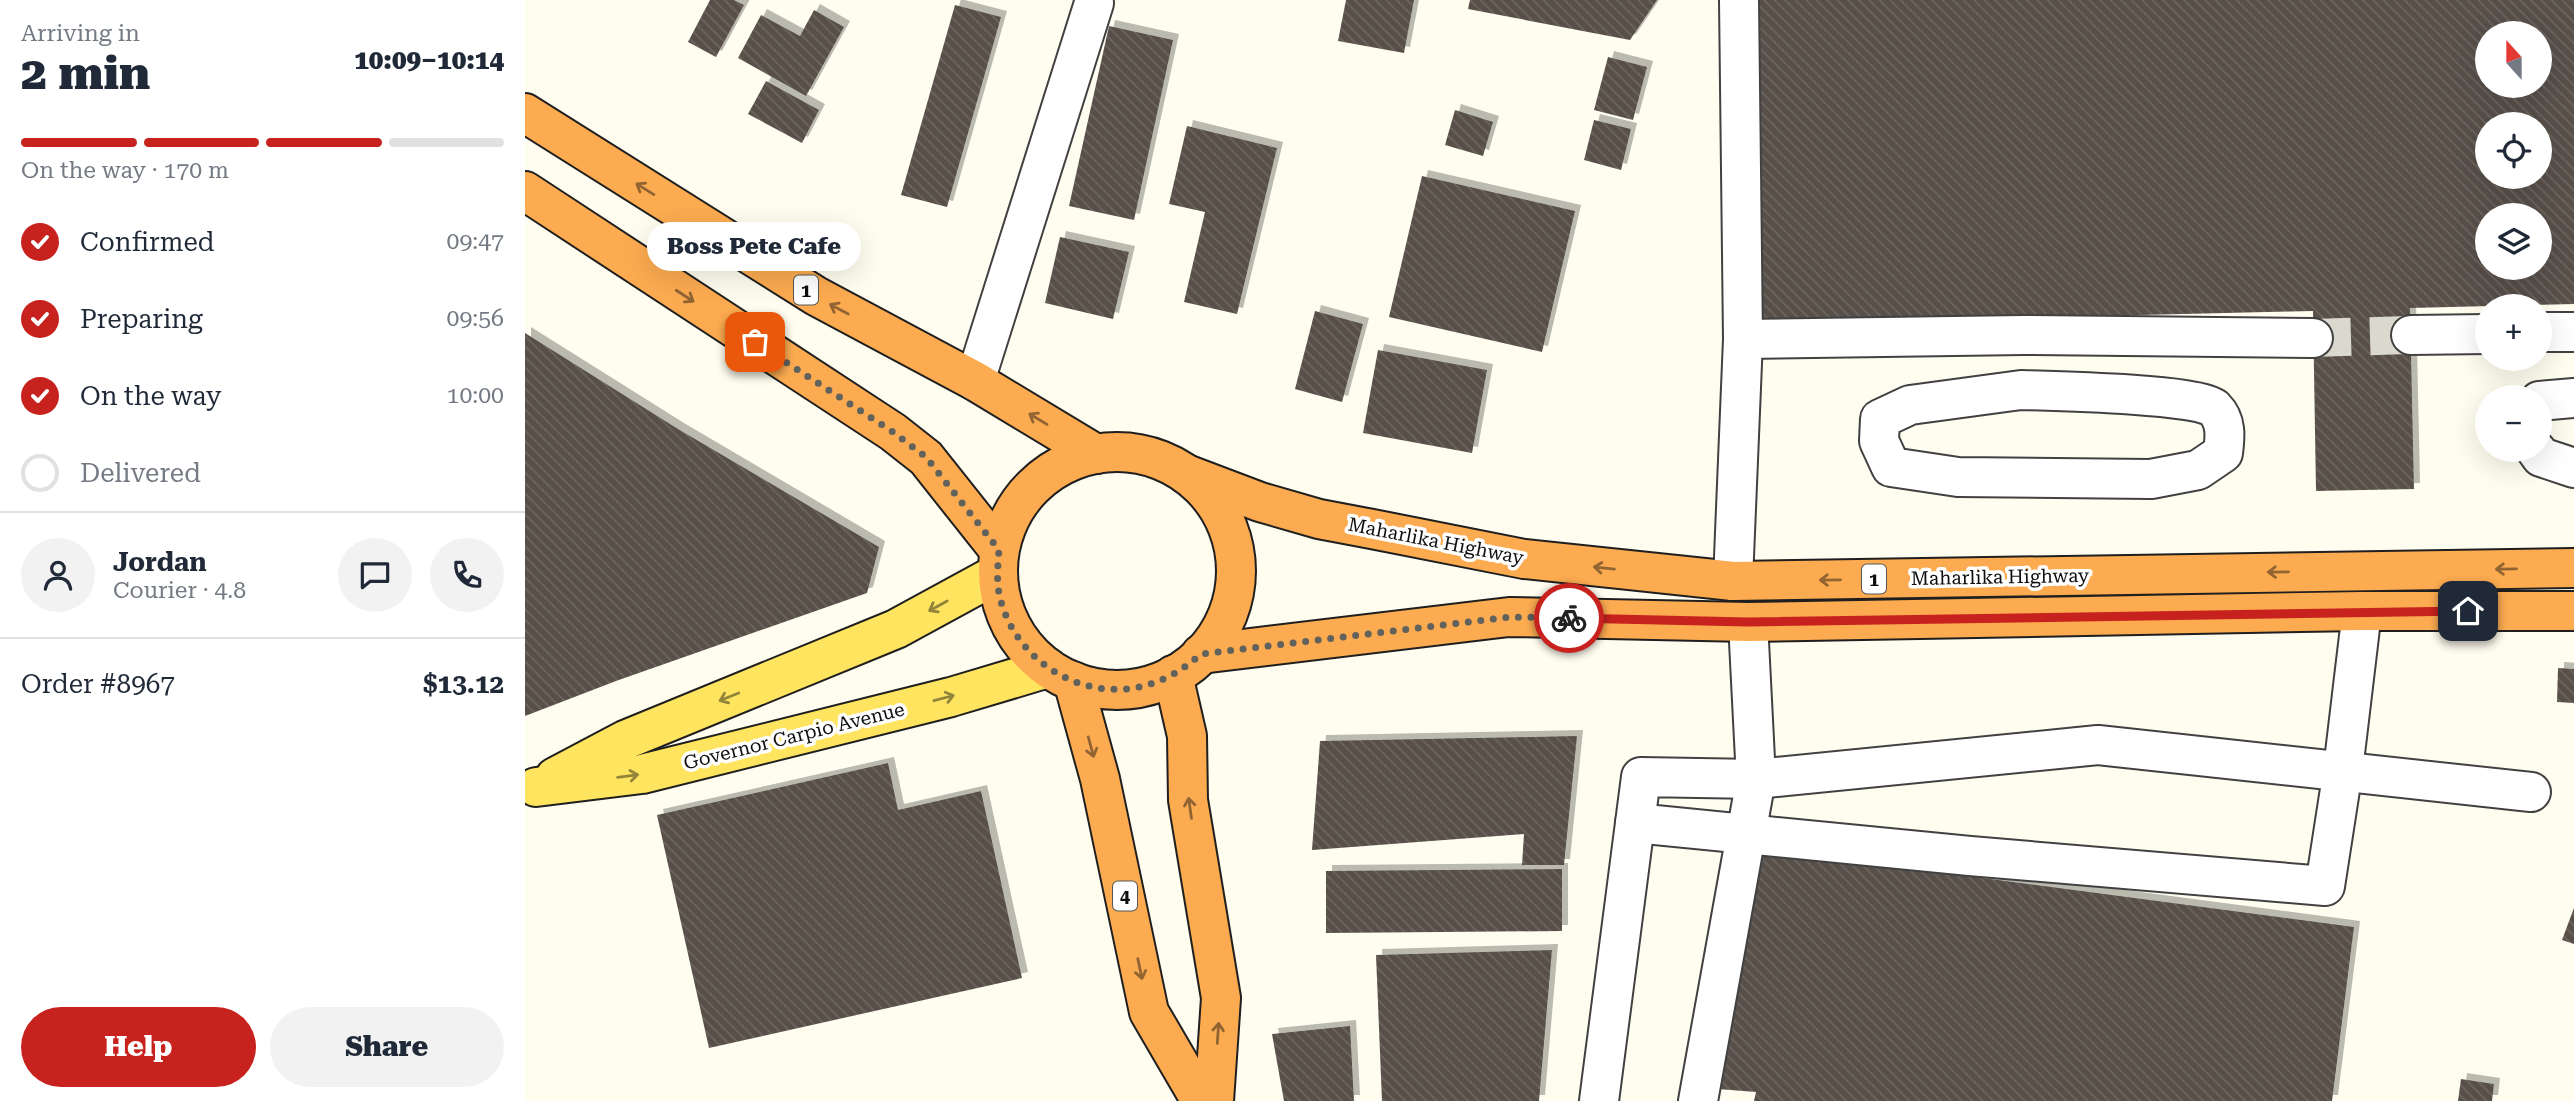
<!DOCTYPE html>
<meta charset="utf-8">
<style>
body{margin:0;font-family:"Roboto Serif",serif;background:#f2f2f3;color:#1f2937;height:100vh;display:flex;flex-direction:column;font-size:26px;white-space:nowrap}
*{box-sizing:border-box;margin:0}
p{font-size:23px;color:#747a83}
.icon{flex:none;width:38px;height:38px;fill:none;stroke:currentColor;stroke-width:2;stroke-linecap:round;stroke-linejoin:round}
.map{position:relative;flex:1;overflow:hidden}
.sheet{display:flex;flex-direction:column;background:#fff;width:525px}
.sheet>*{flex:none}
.needle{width:46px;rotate:339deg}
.controls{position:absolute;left:1950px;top:21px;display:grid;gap:14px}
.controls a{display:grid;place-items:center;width:77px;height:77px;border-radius:50%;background:#fff;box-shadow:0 7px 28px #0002;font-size:35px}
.pin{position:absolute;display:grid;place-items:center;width:60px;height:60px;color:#fff;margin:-30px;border-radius:14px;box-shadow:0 4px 10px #0006}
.courier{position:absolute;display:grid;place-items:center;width:70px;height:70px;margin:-35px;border:5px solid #c7221e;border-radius:50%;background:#fff;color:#222;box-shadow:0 2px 9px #0007}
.bubble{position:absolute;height:49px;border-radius:24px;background:#fff;box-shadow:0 7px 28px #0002;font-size:23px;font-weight:800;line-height:49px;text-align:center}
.head em{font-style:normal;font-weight:800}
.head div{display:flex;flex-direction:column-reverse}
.head{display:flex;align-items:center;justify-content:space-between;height:119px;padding:0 21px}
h1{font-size:46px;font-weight:800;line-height:52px}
.bar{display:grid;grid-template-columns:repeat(4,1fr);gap:10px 7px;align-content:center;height:84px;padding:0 21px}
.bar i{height:9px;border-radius:5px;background:#e0e1e3}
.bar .on{background:#c7221e}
.bar p{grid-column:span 4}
.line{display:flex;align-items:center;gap:18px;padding:0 21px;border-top:2px solid #e0e1e3}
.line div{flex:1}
.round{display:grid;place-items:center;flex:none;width:74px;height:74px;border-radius:37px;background:#f2f2f3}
ol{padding:0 21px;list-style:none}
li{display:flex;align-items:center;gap:21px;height:77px}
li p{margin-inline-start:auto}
li .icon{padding:7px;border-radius:50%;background:#c7221e;color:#fff;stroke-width:4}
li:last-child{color:#747a83}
li i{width:38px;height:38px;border:4px solid #e0e1e3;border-radius:50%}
.cta{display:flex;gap:14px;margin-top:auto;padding:14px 21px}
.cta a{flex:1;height:80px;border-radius:42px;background:#c7221e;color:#fff;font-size:28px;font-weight:800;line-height:80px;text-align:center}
.cta a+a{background:#f2f2f3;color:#1f2937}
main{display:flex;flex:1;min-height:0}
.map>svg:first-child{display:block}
.building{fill:url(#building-back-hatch);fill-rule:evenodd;filter:url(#shadow)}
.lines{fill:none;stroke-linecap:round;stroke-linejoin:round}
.minor-tunnel{stroke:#dbd9cd;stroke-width:38;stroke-dasharray:38 19;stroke-linecap:butt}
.minor-casing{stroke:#414141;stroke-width:42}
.major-casing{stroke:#1f1f1f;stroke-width:42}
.highway-casing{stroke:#1f1f1f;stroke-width:42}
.minor{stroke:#fff;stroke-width:38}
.major{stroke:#ffe45f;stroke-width:38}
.highway{stroke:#fcab50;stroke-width:38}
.oneway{stroke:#916432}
.oneway2{stroke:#93843b}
.done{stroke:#62625d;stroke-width:7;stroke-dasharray:0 12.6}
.route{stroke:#c7221e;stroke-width:9}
.labels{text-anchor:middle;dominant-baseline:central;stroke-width:7;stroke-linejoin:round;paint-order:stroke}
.shield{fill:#fff;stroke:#565656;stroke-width:2}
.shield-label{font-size:18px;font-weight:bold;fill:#0e0e0e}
.street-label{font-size:19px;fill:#0e0e0e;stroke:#fff}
</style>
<main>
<section class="sheet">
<div class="head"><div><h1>2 min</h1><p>Arriving in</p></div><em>10:09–10:14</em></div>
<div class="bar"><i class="on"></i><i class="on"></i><i class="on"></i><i></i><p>On the way · 170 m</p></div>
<ol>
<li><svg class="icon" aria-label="check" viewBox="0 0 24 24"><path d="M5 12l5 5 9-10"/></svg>Confirmed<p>09:47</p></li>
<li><svg class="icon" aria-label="check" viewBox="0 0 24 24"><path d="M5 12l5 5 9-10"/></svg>Preparing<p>09:56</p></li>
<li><svg class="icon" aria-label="check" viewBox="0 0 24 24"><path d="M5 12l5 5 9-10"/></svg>On the way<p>10:00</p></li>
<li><i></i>Delivered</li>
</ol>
<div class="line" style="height:126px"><a class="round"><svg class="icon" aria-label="person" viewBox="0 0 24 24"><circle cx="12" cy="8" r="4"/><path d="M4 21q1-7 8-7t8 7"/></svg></a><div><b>Jordan</b><p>Courier · 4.8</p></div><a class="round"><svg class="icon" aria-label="chat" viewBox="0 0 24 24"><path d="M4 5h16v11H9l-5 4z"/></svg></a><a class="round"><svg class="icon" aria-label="phone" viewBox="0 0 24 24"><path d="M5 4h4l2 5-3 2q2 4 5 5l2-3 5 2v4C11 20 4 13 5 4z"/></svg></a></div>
<div class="line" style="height:91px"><div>Order #8967</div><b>$13.12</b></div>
<div class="cta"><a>Help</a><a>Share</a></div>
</section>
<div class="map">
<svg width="2049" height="1101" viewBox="0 0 2049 1101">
<defs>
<pattern id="building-back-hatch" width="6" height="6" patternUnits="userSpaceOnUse" patternTransform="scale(1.75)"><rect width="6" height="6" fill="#58504a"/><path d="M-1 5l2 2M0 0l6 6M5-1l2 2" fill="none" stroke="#6b6560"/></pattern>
<filter id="shadow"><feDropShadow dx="6" dy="-6" stdDeviation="0" flood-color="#0004"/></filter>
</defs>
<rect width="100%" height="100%" fill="#fffdef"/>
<g class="building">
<polygon points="185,0 209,0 219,5 191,57 163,42"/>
<polygon points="821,0 889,0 879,53 813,41"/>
<polygon points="945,0 1132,0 1105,40 943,9"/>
<path d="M1227 0H2049V304L1885 308 1889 489 1791 491 1788 311 1228 324ZM1962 33H2014V86H1962ZM1962 124H2014V177H1962ZM1962 215H2014V268H1962Z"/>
<polygon points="430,5 476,17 422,207 376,195"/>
<polygon points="289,10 319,27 281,96 213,58 236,15 275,36"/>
<polygon points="584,26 648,40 609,220 544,206"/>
<polygon points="1083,57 1122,67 1108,120 1069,110"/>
<polygon points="241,81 294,110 277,143 223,114"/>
<polygon points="930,110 968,122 958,156 920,145"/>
<polygon points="1069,120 1106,129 1096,170 1059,160"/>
<polygon points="662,126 752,148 712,314 659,302 680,212 644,204"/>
<polygon points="897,176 1050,211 1017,352 864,317"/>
<polygon points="535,237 604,252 588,319 520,303"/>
<polygon points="790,311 838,324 817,402 770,389"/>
<polygon points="0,333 153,429 354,547 342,593 91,681 0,716"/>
<polygon points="853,350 962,370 947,453 838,433"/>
<polygon points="2033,668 2049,669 2049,703 2032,702"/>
<polygon points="1052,736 1039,865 997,865 999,834 787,850 795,741"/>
<polygon points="363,763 373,810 456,791 497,978 184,1048 132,815"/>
<polygon points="1230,848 1829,927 1807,1101 1229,1101 1231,1092 1193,1089"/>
<polygon points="1037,869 1037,931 801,933 801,871"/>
<polygon points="2049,908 2049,944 2037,940"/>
<polygon points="1027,950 1014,1101 857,1101 851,955"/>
<polygon points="825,1026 829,1101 759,1101 747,1034"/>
<polygon points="1936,1079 1969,1084 1967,1101 1933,1101"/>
</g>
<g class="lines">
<polyline class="minor-tunnel" points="1788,338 1886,335"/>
<g class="minor-casing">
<g id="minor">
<polyline points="2014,332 2049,332"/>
<polyline points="1886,335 1962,334"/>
<polyline points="1218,339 1499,335 1788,338"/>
<polyline points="450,381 569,3"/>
<path d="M1496 390C1527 391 1672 394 1689 408 1702 421 1700 437 1698 453L1673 470 1626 479 1433 477 1366 467 1354 441 1355 419 1385 405Z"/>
<polyline points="2014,401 2049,398"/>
<polyline points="2011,450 2016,457 2049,468"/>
<polyline points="1208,581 1218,339 1214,0"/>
<polyline points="1110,823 1445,856 1800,886 1818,770 1837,611"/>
<polyline points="1074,1101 1116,777 1231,779 1573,745 2006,792"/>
<polyline points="1173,1101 1231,779 1223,622"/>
</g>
</g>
<g class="major-casing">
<g id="major">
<polyline points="30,777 100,740 371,629 472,574"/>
<polyline points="11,787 117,774 426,697 523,668"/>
</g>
</g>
<g class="highway-casing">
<g id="highway">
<polyline points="0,113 291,296 450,381 571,454"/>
<polyline points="0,191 368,432 401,458 474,550"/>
<circle cx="592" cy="571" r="119"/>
<polyline points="661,474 735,502 794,519 847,529 999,559 1208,581 2049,568"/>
<polyline points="676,654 984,617 1223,622 1837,611 2049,611"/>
<polyline points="648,675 662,736 663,800 696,998 689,1101"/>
<polyline points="548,681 575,779 624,1012 676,1101"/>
</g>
</g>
<use href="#minor" class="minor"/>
<use href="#major" class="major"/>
<use href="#highway" class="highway"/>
</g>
<defs><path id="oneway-shaft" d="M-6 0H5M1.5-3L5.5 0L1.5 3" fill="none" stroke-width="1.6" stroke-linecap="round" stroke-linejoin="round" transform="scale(1.75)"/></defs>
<g class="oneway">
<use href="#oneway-shaft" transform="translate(120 189) rotate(-148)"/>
<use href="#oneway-shaft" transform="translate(160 296) rotate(33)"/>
<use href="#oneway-shaft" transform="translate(314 309) rotate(-152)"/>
<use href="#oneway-shaft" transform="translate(513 419) rotate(-149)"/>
<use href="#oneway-shaft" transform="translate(1079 568) rotate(-174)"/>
<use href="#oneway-shaft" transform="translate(1981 569) rotate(179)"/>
<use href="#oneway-shaft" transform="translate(1753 572) rotate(179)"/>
<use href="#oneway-shaft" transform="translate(1305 580) rotate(179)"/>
<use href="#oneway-shaft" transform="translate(566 747) rotate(75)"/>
<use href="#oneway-shaft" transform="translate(665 808) rotate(-98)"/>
<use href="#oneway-shaft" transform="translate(615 969) rotate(78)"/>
<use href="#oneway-shaft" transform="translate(693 1033) rotate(-86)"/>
</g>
<g class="oneway2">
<use href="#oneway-shaft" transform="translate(413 606) rotate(151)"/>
<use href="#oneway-shaft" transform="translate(204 697) rotate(158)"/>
<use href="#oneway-shaft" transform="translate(419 698) rotate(-15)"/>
<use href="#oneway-shaft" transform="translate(103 776) rotate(-7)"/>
</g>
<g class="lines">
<path class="done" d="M230 342 368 432 401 457 474 550C473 562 472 575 473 587 483 658 558 706 625 684 645 678 660 668 676 654L984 617 1044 618"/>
<polyline class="route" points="1044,618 1223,622 1943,611"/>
</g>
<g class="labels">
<g class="shield">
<rect x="269" y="275.5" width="24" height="29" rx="5"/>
<rect x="1337" y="564.5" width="24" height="29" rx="5"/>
<rect x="588" y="881.5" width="24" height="29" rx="5"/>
</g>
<g class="shield-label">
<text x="281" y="290">1</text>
<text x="1349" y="579">1</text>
<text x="600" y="896">4</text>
</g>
<g class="street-label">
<text transform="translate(911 541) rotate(11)">Maharlika Highway</text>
<text transform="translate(1475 577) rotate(-1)">Maharlika Highway</text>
<text transform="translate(269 736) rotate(-14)">Governor Carpio Avenue</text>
</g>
</g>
</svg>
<div class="controls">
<a><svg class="needle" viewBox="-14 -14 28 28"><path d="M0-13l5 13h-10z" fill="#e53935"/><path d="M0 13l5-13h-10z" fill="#747a83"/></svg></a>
<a><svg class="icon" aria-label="locate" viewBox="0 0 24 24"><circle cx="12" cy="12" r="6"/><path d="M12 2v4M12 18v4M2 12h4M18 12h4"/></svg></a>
<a><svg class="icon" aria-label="layers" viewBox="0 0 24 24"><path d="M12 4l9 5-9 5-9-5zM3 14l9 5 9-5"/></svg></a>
<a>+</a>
<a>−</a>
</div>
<div class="pin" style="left:230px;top:342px;background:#ea580c"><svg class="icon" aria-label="bag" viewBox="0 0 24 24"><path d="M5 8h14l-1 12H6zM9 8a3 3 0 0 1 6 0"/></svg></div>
<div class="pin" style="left:1943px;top:611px;background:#1f2937"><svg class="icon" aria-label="home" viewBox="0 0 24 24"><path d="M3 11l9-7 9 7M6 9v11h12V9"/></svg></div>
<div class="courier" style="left:1044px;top:618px"><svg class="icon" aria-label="bike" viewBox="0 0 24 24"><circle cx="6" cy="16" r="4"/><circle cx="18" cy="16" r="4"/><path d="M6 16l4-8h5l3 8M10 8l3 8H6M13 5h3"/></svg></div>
<div class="bubble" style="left:122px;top:222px;width:214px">Boss Pete Cafe</div>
</div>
</main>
